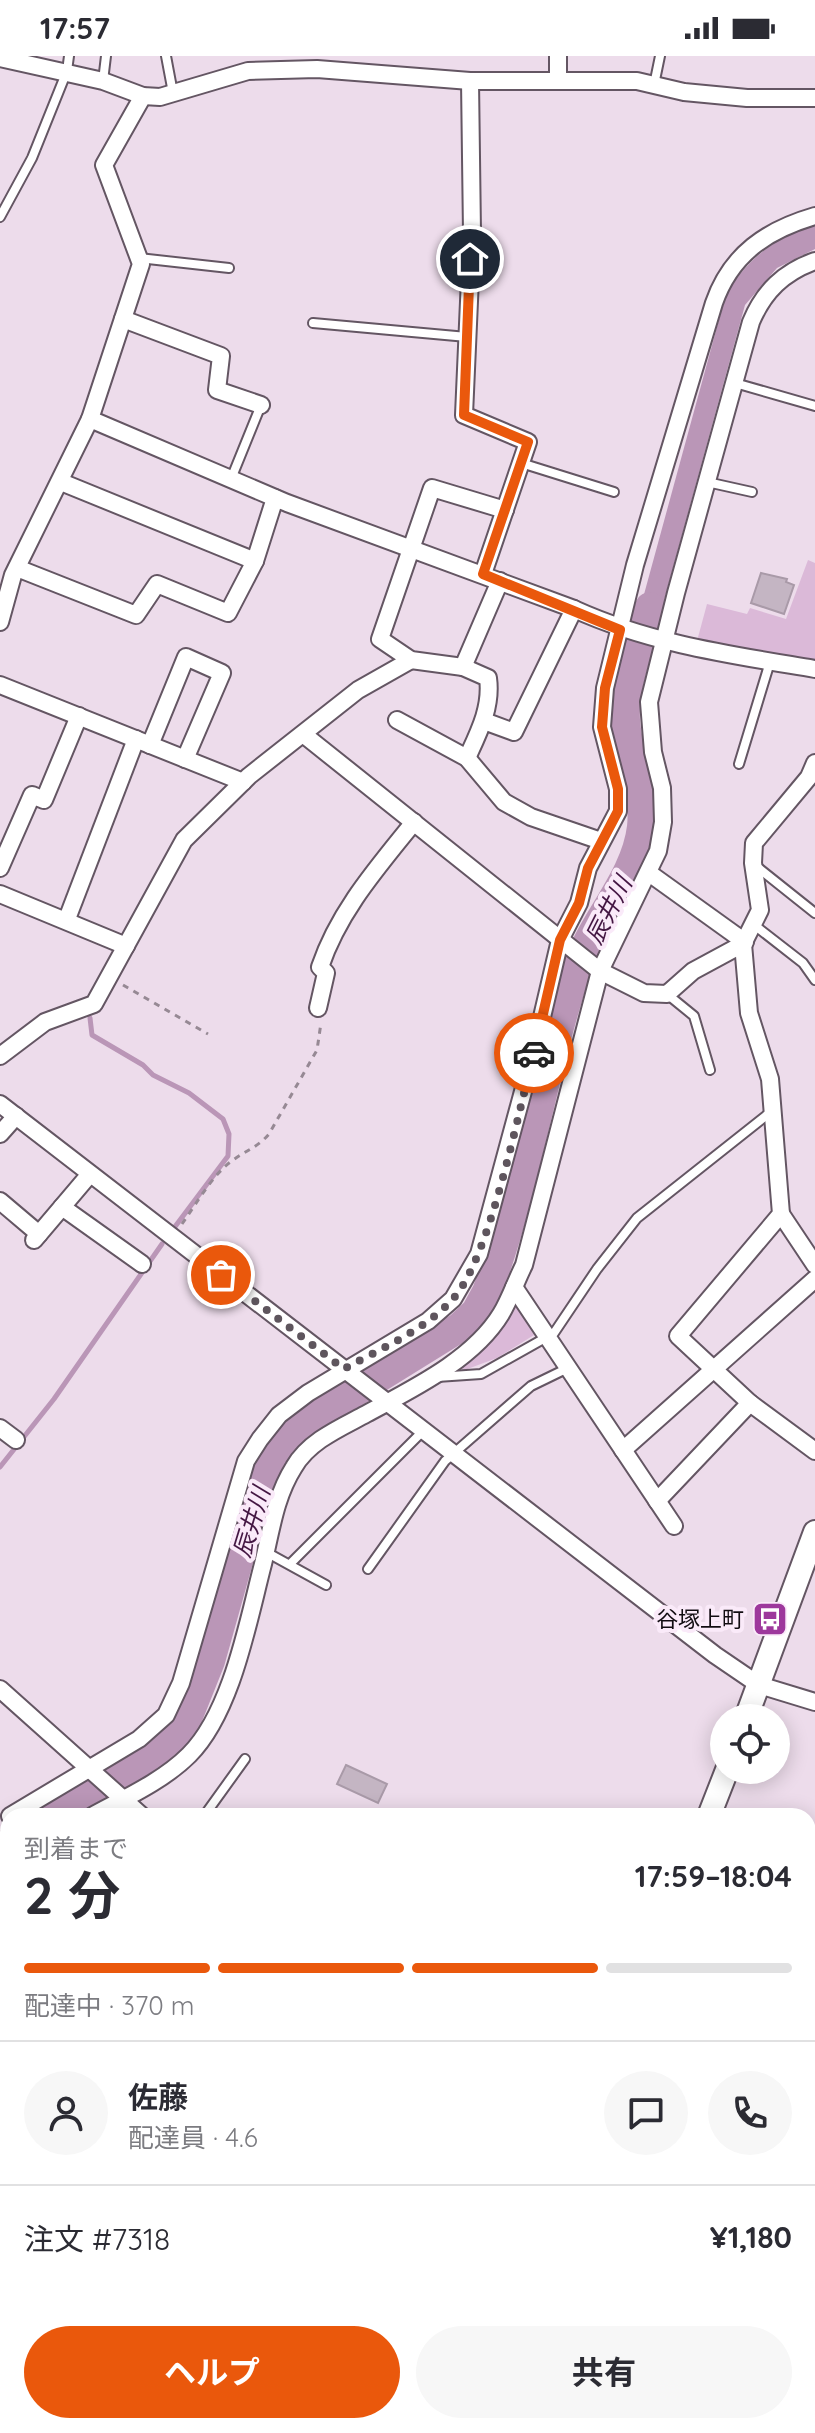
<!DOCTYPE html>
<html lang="ja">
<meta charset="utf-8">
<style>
body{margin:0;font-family:Quicksand,"Noto Sans JP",sans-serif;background:#f7f7f7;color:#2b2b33;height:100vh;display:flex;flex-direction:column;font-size:30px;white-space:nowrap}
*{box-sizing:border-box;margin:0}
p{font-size:26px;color:#7c7c81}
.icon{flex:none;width:44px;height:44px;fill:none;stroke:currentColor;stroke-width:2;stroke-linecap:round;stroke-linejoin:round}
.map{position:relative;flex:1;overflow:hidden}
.panel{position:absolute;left:0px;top:1752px;width:816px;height:626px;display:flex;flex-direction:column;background:#fff;border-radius:24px 24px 0 0;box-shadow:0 4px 20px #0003}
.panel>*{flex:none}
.controls{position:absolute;left:710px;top:1648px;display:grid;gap:16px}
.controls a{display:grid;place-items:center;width:80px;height:80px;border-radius:50%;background:#fff;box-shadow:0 4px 20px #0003;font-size:40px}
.pin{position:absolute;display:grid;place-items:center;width:68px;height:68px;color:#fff;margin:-34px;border:4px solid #fff;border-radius:50%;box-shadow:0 2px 8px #0007}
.courier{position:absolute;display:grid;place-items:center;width:80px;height:80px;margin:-40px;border:6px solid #ea580c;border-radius:50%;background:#fff;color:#222;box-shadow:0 2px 10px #0007}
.head em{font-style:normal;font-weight:700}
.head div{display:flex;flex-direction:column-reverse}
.head{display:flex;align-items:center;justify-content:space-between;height:136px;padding:0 24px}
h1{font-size:52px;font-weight:700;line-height:60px}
.bar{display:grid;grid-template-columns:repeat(4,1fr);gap:12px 8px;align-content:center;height:96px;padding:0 24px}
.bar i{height:10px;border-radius:6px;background:#e1e1e2}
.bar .selected{background:#ea580c}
.bar p{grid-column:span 4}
.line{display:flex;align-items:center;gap:20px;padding:0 24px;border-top:2px solid #e1e1e2}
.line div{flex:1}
.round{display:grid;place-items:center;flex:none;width:84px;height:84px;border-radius:42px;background:#f7f7f7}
.primary-button{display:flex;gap:16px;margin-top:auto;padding:16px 24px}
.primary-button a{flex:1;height:92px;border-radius:48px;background:#ea580c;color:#fff;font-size:32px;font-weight:700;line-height:92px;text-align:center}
.primary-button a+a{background:#f7f7f7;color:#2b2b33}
.status{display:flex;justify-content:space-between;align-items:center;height:56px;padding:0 40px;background:#fff;direction:ltr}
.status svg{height:22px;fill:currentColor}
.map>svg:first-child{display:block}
.green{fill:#dbb9d8}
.water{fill:#ba96b7}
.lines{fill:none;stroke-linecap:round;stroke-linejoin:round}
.stream{stroke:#ba96b7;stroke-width:5}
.river{stroke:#ba96b7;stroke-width:30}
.building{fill:#c4b5c3;stroke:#a99aa8;stroke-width:2}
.lane-casing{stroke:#645663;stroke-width:12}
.street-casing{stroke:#645663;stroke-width:20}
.secondary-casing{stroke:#645663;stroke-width:26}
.path{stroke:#968994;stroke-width:3;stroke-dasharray:6 6;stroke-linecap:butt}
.lane{stroke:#fff;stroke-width:8}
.street{stroke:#fff;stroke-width:16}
.secondary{stroke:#fff;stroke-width:22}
.done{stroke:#5e555d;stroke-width:8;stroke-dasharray:0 14.4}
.route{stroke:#ea580c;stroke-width:10}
.labels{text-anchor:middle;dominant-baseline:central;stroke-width:8;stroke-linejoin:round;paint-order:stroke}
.poi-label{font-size:22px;fill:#110c11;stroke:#faeaf9;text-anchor:end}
.water-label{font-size:24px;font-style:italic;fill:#441743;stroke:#faeaf9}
</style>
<div class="status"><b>17:57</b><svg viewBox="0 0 49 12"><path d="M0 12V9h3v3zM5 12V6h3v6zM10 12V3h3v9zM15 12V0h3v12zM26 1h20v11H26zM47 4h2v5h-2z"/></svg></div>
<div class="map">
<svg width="815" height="2377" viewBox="0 0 815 2377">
<rect width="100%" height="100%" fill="#eddceb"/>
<g class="green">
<polygon points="808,504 815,507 815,605 697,585 707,548 747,558 750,552 786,563"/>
<polygon points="516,1250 534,1279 497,1302 462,1315 463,1308 499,1274"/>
</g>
<path class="water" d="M815 170V193L777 212 745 249 651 592 631 586 726 238C747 204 776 179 815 170Z"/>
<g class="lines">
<g class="stream">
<polyline points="90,962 92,979 143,1009 153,1019 189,1037 223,1063 229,1078 228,1100 174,1172"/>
<polyline points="0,1411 54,1343 162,1188"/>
</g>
<g class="river">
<path d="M49 1760 123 1718 171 1686 184 1670 210 1605 259 1430 283 1389 310 1364 460 1271 476 1256 487 1236C526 1131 541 1020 576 914 592 865 636 823 642 771 646 734 627 700 625 664 623 627 641 587 650 551"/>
<polyline points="0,1793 8,1787"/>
</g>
</g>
<g class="building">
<polygon points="761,517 787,523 786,526 794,529 784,558 751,547"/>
<polygon points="346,1709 387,1728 378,1747 337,1728"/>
</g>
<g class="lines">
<g class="lane-casing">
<g id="lane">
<polyline points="166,0 173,37"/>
<polyline points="103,25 106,0"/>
<polyline points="654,29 660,0"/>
<polyline points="0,161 32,102 67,15 69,0"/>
<polyline points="139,202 229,212"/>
<polyline points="313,267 467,281"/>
<polyline points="735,327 815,350"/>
<polyline points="521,407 614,436"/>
<polyline points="231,423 261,349"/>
<polyline points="707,426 752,436"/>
<polyline points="739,708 770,606"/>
<polyline points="756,810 815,857"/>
<polyline points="753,868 803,907 815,924"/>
<polyline points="667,938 694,960 710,1014"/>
<polyline points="437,1321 481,1318 554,1277 597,1213 637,1162 772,1055"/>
<polyline points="266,1496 326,1529"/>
<polyline points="290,1508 423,1375"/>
<polyline points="368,1513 445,1405 531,1330 568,1312"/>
<polyline points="204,1760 245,1703"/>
<polyline points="0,1866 8,1858"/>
<polyline points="0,2014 8,2006"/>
<polyline points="808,2155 815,2143"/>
<polyline points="808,2163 815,2168"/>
<polyline points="778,2370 814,2377"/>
</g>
</g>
<g class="street-casing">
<g id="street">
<polyline points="558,0 558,23"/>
<polyline points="0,2 103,25 143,40 160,41 248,15 317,13 470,25 637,25 684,36 747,42 815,42"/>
<polyline points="470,25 472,177 464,359 528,386 483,518"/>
<polyline points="123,263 221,300 217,334 261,349"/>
<path d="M90 363 287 447 574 553C651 588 732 599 815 613"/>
<polyline points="61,426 255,505"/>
<polyline points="17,512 136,559 157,528 228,557 255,505 275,442"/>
<polyline points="500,525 463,611 411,604 380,583 432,432 505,454"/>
<polyline points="0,566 13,519 90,363 141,208 104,109 143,40"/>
<path d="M463 611 488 622C492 651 479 676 467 702"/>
<polyline points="0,629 243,726"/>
<polyline points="397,664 467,702 504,746 531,761 601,785"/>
<polyline points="484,665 514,676 574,553"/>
<polyline points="303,678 600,915 644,937 667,938 693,915 743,888 760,854 753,807 754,787 809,721 815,707"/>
<polyline points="150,689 186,601 222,617 185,703"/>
<polyline points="0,812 32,739 44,744 79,660"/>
<polyline points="649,817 745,886"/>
<polyline points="0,838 126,890"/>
<polyline points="67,863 136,683"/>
<polyline points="743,888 749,957 770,1023 781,1158 678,1280 750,1347 815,1395"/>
<path d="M318 952 326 917 320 911C339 855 377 812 414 766"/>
<polyline points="0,1000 45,966 94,948 184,784 249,720 358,634 411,604"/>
<polyline points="0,1048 715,1599 759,1629 815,1646"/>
<polyline points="0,1078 16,1060"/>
<polyline points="0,1145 39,1178"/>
<polyline points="62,1151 142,1208"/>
<polyline points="781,1158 815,1209"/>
<polyline points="34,1184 90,1118"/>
<polyline points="514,1231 674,1470"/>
<polyline points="0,1372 16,1384"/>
<polyline points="623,1394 815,1223"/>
<polyline points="657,1445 750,1347"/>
<polyline points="0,1633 142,1760"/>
<path d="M10 1760 139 1683 166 1659 181 1627 246 1405 260 1383 279 1359 308 1337 428 1265 453 1243 479 1198 535 991 560 884 579 847 588 812 618 755V733L602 671 605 632 635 509 714 247C731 198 767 174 815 160"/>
<path d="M92 1760C125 1742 163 1725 189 1699 232 1656 248 1565 263 1508 271 1475 275 1441 294 1411 309 1385 340 1372 366 1358 412 1333 473 1304 501 1258 510 1243 516 1225 524 1209L600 915 658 795 663 766 662 732 653 696 649 646 676 537 751 266C764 235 784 216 815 205"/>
<polyline points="0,1821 8,1815"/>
<polyline points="0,1936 8,1927"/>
<polyline points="0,2099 8,2090"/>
<polyline points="0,2159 8,2166"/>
<polyline points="808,2280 815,2278"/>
<polyline points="0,2301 8,2302"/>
<polyline points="574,2370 636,2377"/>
<polyline points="79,2377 82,2370"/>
<polyline points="776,2377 778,2370"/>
</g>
</g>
<g class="secondary-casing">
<g id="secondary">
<polyline points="746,1662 815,1476"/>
<polyline points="709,1760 727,1714"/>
<polyline points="475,2377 477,2370"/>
</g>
</g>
<g class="path">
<polyline points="123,929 208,978"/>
<path d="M182 1168C197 1147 212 1119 233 1104 247 1094 258 1091 269 1078L317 994 321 967"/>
<polyline points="180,2370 181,2377"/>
</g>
<use href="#lane" class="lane"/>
<use href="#street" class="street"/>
<use href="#secondary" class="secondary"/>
</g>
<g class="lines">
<path class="done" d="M221 1219 344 1313C380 1293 423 1275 452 1244 490 1204 518 1056 534 997"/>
<polyline class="route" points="470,203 464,359 528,386 483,518 620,574 605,632 602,671 618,733 618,755 588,812 579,847 560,884 534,997"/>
</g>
<defs>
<g id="bus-square" transform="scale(1.8)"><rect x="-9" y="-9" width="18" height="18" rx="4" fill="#9d389c" stroke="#faeaf9"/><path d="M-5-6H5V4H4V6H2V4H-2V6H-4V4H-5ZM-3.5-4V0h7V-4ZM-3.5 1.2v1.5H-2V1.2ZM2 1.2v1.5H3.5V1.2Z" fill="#fff"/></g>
</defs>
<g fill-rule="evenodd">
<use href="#bus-square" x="770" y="1563"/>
</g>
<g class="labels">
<g class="poi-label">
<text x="744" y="1563">谷塚上町</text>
</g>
<g class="water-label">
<text transform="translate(608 854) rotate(-63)">辰井川</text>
<text transform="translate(251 1466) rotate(-73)">辰井川</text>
</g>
</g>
</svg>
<div class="controls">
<a><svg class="icon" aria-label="locate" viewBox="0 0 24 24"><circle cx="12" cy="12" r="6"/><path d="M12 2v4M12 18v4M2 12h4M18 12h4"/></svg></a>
</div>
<div class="pin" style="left:221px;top:1219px;background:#ea580c"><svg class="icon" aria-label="bag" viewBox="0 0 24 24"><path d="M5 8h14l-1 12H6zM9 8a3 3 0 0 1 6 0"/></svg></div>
<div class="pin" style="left:470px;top:203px;background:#1f2937"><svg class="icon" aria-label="home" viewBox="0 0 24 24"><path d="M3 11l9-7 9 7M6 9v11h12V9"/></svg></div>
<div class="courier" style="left:534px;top:997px"><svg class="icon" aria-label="car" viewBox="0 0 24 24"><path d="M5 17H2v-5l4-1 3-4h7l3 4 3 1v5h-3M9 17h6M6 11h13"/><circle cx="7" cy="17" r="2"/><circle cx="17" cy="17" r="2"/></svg></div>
<section class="panel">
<div class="head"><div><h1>2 分</h1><p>到着まで</p></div><em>17:59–18:04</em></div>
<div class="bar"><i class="selected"></i><i class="selected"></i><i class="selected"></i><i></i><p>配達中 · 370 m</p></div>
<div class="line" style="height:144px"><a class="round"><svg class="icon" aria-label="person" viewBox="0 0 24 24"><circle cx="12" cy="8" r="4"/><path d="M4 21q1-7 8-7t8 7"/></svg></a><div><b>佐藤</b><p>配達員 · 4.6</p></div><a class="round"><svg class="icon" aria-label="chat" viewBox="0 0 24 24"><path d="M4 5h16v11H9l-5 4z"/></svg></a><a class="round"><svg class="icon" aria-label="phone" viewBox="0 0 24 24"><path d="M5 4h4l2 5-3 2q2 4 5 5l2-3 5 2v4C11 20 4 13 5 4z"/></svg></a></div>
<div class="line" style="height:104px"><div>注文 #7318</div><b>¥1,180</b></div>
<div class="primary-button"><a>ヘルプ</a><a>共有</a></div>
</section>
</div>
